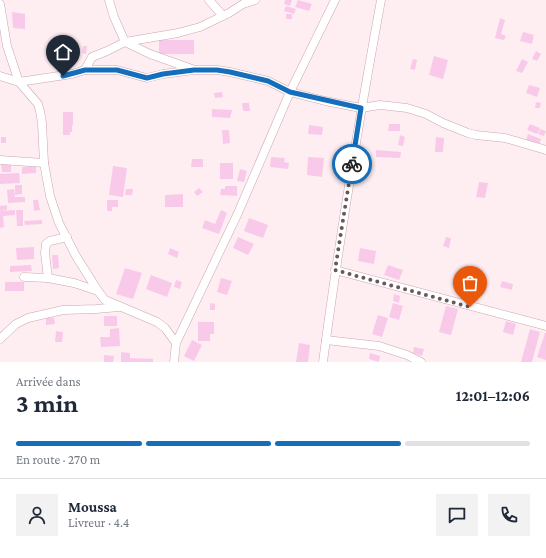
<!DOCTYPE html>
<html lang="fr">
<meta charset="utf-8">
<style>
body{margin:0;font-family:"Crimson Pro",serif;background:#f2f2f3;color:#1f2937;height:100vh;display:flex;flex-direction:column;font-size:15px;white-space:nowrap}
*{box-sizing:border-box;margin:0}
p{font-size:13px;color:#747a83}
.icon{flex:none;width:22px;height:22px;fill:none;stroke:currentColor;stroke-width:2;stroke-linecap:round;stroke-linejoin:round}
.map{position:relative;height:362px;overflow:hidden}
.sheet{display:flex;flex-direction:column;background:#fff;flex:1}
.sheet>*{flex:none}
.pin{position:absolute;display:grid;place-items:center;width:34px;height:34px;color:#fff;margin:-41px -17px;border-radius:50% 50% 50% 0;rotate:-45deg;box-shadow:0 0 4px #0007}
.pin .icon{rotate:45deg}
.courier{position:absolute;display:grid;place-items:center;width:40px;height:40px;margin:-20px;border:3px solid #146ebb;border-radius:50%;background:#fff;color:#222;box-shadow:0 1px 5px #0007}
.headline em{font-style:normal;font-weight:700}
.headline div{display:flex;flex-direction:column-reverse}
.headline{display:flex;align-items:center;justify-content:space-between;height:68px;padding:0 16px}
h1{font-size:26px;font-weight:700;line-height:30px}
.bar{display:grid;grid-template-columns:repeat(4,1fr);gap:6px 4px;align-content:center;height:48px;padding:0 16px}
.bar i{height:5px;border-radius:3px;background:#e0e1e3}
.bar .active{background:#146ebb}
.bar p{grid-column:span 4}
.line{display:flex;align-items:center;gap:10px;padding:0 16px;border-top:1px solid #e0e1e3}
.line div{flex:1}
.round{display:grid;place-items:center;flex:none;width:42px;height:42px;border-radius:0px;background:#f2f2f3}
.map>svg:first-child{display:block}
.building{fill:#f9c9ea}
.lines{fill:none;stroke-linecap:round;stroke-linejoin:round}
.minor-casing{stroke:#caa6b0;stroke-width:9}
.minor{stroke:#fff;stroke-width:8}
.done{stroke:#66585c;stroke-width:4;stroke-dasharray:0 7.2}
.route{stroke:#146ebb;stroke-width:5}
</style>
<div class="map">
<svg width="546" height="362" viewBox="0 0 546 362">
<rect width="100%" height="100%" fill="#feeef2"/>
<g class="building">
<polygon points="285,0 292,0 290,6 284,4"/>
<polygon points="298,0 312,4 309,11 295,7"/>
<polygon points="286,6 296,9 294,14 284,11"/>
<polygon points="12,12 25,14 25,29 13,28"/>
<rect x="286" y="14" width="6" height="5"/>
<polygon points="500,18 505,20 501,34 506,36 504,40 495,38"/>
<polygon points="523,32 534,35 532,44 520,41"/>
<rect x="159" y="40" width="35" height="14"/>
<polygon points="83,46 87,46 86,54 82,53"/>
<polygon points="536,51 541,54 537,61 532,59"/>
<polygon points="434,56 448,60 443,79 429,75"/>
<polygon points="413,59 417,60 415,70 410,69"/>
<polygon points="522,59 528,62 522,73 516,71"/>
<polygon points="529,85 540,88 537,97 526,93"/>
<polygon points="222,92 223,97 215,98 214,93"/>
<polygon points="536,102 541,103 540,108 535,108"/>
<polygon points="242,103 249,103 250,111 243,111"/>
<polygon points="212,109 232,110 230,118 212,117"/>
<polygon points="63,112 73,112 73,125 72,125 72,132 70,132 70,135 63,135"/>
<polygon points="389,124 400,124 400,131 388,131"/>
<polygon points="530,124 540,128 537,134 527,130"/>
<polygon points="309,125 323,127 322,135 308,134"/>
<polygon points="540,129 546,131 544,136 538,134"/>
<polygon points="222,130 229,130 230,143 223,144"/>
<polygon points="528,134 541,139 539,145 526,140"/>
<polygon points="400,135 405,137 403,146 398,145"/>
<rect x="1" y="137" width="5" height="6"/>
<polygon points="436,137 444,138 443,152 435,152"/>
<polygon points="376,150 401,152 400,158 376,157"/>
<polygon points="271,157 285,158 284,162 289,163 288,169 270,167"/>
<polygon points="308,157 324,158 322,177 307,175"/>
<polygon points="192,159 203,159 203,167 191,167"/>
<polygon points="1,163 11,163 11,172 2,172"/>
<rect x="220" y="163" width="13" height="16"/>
<polygon points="36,166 36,173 22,174 22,167"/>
<polygon points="113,166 127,168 123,197 109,195"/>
<polygon points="240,169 247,171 244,182 237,181"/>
<polygon points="19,173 20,183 0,184 0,174"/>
<polygon points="479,182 488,183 485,198 476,197"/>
<polygon points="15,185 22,185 22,194 15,195"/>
<polygon points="225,186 237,186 237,196 220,195 221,189 225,189"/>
<polygon points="199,188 203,192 197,196 194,192"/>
<polygon points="14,189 15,197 25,197 25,202 8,203 7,190"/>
<polygon points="126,189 133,189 132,195 125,195"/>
<polygon points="183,194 183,207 165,207 165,195"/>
<polygon points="33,200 38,200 40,210 34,211"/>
<polygon points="107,200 118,200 118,207 112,207 112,211 107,211"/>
<polygon points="7,205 7,210 0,211 0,206"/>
<polygon points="15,210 15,215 3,216 4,227 0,228 0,211"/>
<polygon points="16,210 23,210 23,226 17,226"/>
<polygon points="221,210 227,213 219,234 202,228 205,220 215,224"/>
<polygon points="249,218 268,225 263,238 244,231"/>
<polygon points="42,220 42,224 25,225 24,221"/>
<polygon points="238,237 254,244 248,255 233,248"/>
<polygon points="446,237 451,238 449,248 443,246"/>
<polygon points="34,247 34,259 17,260 16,248"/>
<polygon points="170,248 179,252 177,258 168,254"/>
<polygon points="360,248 376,251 374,264 358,261"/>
<polygon points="52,255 58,255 59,268 53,269"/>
<polygon points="31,265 32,271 10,272 10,266"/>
<polygon points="388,265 403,270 399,280 384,275"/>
<polygon points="125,268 142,273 133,299 116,294"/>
<polygon points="151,275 172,283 167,297 146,289"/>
<polygon points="221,278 232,281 227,295 217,292"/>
<polygon points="176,280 182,282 180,289 174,287"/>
<polygon points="502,281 513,284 512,290 500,287"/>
<rect x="5" y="282" width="19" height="9"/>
<polygon points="394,294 400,296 399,303 393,301"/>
<polygon points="210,303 215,304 215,310 210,310"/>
<polygon points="393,303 403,306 399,320 389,317"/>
<polygon points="446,306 458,309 451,335 439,332"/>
<polygon points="378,315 388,318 382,337 372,334"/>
<rect x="104" y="316" width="13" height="10"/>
<polygon points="46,318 54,318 55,324 46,325"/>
<polygon points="506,321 516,324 513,335 503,332"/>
<polygon points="198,322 214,322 214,334 210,334 210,341 198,341"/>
<polygon points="119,328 120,346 101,347 100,337 110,337 110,329"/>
<polygon points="530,329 540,332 532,362 521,362"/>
<polygon points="56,331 63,332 62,342 55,342"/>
<polygon points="545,333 546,333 546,360 537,357"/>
<polygon points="192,340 202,345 194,361 184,356"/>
<polygon points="299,343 310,345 308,362 296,362"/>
<polygon points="414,347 424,349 422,356 413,353"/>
<polygon points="121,352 130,353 130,358 153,359 153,362 121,362"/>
<polygon points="370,353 380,356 379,362 369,359"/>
<polygon points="104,355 114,356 113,362 104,362"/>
</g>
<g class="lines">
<g class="minor-casing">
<g id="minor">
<polyline points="109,0 114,17 125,42 150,54 192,69"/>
<polyline points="209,0 223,16"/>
<polyline points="0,4 7,46 19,82 38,104 40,111 42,123 44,163 50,196 59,223 76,256 98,291 105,300 157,322 165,328 176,343"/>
<polyline points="85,70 92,57 107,51 125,42 178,33 200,27 229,13 243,4 255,0"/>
<polyline points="0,76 19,82 72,74 85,70 117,70 147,78 163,74 194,70 217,70 230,72 268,81 290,92 325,101 361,108 380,105 407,108 426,114 443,123 468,133 476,135 505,138 546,150"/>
<polyline points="0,160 44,163"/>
<polyline points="335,270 546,326"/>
<polyline points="24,277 48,278 74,283 98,291"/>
<polyline points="48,278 45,253 46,244 50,241 67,237"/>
<polyline points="0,339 16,324 28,318 63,310 96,309 119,307"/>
<polyline points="326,340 379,346 407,355 421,362"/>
<polyline points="174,362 176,343 238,213 290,92 335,0"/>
<path d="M323 362C339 241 359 120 381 0"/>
</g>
</g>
<use href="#minor" class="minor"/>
</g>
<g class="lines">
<polyline class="done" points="352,164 335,270 470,307"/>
<polyline class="route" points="63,76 85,70 117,70 147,78 163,74 194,70 217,70 230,72 268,81 290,92 361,108 352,164"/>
</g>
</svg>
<div class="pin" style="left:470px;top:307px;background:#ea580c"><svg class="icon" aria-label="bag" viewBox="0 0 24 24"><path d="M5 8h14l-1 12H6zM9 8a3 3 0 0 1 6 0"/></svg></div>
<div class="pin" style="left:63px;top:76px;background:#1f2937"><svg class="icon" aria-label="home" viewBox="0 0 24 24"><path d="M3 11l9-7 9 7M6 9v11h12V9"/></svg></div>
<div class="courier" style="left:352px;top:164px"><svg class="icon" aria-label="bike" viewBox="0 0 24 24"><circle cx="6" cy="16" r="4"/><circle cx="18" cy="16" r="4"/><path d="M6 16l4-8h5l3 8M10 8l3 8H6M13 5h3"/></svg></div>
</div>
<section class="sheet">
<div class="headline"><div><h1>3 min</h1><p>Arrivée dans</p></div><em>12:01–12:06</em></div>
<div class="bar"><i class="active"></i><i class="active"></i><i class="active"></i><i></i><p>En route · 270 m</p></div>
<div class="line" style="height:72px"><a class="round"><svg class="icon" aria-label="person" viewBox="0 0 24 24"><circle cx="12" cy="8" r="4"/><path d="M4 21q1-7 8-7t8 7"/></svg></a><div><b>Moussa</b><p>Livreur · 4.4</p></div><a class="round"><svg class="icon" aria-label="chat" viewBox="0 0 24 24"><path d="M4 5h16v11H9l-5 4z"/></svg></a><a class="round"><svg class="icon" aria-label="phone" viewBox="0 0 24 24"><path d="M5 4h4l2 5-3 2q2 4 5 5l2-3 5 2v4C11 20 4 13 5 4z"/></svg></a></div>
</section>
